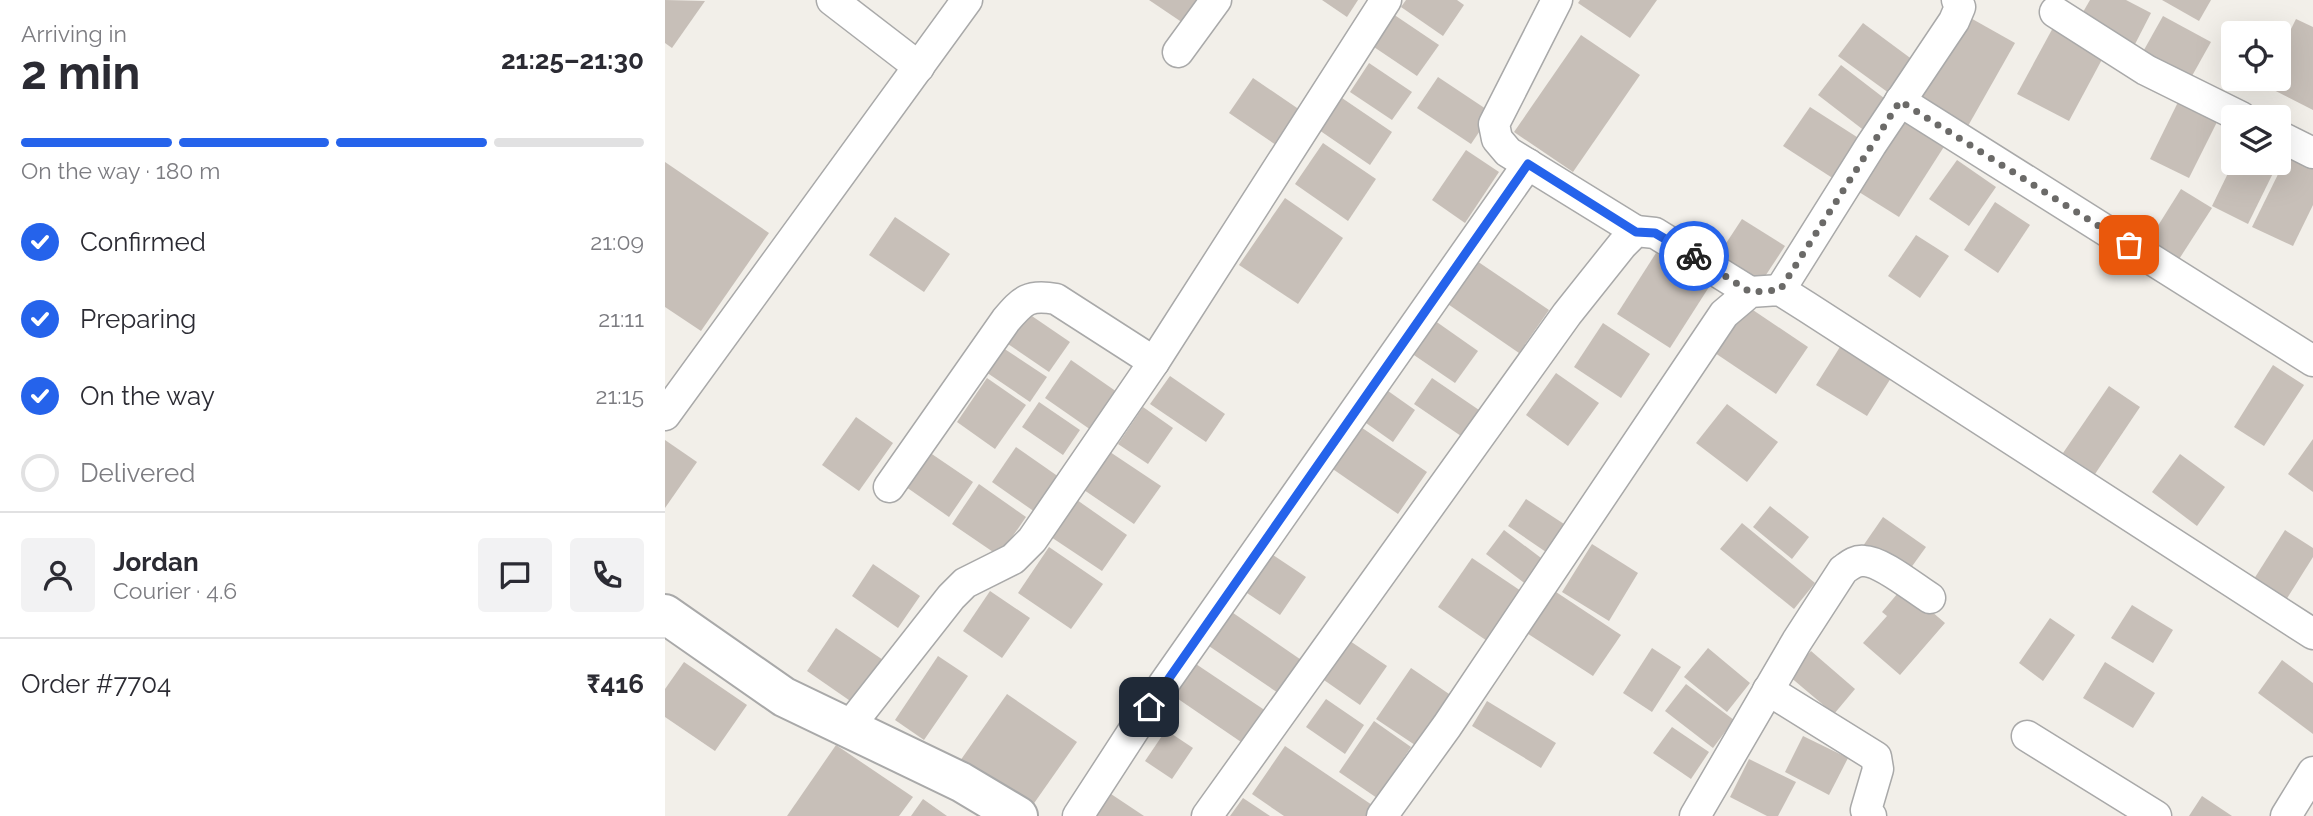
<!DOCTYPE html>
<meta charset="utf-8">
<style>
body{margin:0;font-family:Raleway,sans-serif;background:#f2f2f3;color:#2b2b33;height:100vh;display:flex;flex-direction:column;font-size:26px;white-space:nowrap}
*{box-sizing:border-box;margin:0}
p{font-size:23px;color:#7c7c81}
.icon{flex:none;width:38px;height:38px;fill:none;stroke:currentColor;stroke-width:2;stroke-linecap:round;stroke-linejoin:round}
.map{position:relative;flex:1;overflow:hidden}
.details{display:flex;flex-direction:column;background:#fff;width:665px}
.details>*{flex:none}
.controls{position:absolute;left:1556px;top:21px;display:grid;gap:14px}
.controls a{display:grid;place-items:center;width:70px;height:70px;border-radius:7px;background:#fff;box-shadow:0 7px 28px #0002;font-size:35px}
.pin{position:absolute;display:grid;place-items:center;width:60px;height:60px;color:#fff;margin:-30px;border-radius:14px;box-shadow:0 4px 10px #0006}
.courier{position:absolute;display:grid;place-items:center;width:70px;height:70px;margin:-35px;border:5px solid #2563eb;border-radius:50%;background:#fff;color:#222;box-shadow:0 2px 9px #0007}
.summary em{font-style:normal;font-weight:700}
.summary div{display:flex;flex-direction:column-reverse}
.summary{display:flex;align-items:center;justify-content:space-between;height:119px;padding:0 21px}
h1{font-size:46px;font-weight:700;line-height:52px}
.bar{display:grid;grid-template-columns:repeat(4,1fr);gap:10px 7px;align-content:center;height:84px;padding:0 21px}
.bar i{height:9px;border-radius:5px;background:#e1e1e2}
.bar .active{background:#2563eb}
.bar p{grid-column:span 4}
.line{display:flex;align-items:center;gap:18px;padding:0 21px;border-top:2px solid #e1e1e2}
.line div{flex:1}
.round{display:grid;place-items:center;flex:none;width:74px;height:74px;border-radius:7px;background:#f2f2f3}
ol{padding:0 21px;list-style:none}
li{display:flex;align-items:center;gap:21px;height:77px}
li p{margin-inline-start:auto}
li .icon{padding:7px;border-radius:50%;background:#2563eb;color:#fff;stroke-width:4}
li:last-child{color:#7c7c81}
li i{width:38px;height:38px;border:4px solid #e1e1e2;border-radius:50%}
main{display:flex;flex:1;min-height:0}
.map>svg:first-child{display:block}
.building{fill:#c7bfb8}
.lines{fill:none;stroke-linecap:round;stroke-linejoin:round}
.minor-casing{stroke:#a9a9a9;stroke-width:33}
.tertiary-casing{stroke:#a9a9a9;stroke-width:42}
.minor{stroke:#fff;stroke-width:30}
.tertiary{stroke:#fff;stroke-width:38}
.done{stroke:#6b6a68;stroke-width:7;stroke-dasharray:0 12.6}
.route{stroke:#2563eb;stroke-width:9}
</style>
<main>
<section class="details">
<div class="summary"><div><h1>2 min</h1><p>Arriving in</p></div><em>21:25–21:30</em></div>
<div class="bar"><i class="active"></i><i class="active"></i><i class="active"></i><i></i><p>On the way · 180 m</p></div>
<ol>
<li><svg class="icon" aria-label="check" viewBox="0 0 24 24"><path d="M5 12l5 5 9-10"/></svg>Confirmed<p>21:09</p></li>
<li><svg class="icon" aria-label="check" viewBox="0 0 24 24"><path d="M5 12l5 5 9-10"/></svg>Preparing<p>21:11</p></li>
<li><svg class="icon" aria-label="check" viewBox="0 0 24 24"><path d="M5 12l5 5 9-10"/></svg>On the way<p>21:15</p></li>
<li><i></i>Delivered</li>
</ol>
<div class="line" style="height:126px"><a class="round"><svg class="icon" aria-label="person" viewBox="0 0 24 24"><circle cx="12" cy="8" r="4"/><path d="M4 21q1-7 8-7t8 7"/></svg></a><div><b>Jordan</b><p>Courier · 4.6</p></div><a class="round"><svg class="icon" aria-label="chat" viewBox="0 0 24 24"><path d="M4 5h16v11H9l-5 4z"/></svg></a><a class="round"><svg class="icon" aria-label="phone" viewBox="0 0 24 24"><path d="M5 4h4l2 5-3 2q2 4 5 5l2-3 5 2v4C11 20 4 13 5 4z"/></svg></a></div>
<div class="line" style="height:91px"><div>Order #7704</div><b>₹416</b></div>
</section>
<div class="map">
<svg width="1648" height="816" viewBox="0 0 1648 816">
<rect width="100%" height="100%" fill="#f2efe9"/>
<g class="building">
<polygon points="0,0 40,1 7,48 0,43"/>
<polygon points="484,0 538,0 521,25"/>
<polygon points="657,0 693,0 682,17"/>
<polygon points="741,0 792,0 799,5 778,36 736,7"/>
<polygon points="915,0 992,0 965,38 913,3"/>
<polygon points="1425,0 1461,0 1486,13 1468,48 1414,19"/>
<polygon points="1497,0 1546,0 1534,21"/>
<polygon points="728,14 774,45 752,76 706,45"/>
<polygon points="1302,16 1350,43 1303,126 1256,99"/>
<polygon points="1498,16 1546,42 1523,83 1475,57"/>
<polygon points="1631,19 1648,27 1648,110 1597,84 1600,79 1614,79 1614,53"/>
<polygon points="1198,23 1252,63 1228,96 1173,56"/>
<polygon points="1390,24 1441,52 1404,121 1352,94"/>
<polygon points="916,35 975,75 908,172 849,132"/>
<polygon points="704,63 747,92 727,120 685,92"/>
<polygon points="1176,65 1228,105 1205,135 1153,95"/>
<polygon points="773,77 827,113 806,144 752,108"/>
<polygon points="588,78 635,110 611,145 564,113"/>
<polygon points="1516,96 1555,116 1524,178 1485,159"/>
<polygon points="677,98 727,132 705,165 654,130"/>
<polygon points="1145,107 1195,139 1169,179 1118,146"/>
<polygon points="1234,111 1282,142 1234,217 1186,187"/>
<polygon points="658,143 711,179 683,221 630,184"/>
<polygon points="801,150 834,172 800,223 767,200"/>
<polygon points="1623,154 1648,166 1648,205 1628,246 1587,227"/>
<polygon points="1292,160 1331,187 1304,226 1264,199"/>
<polygon points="0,162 104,233 36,331 0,307"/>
<polygon points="1568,163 1613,163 1583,224 1547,206"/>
<polygon points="1516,189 1547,208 1509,267 1479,248"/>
<polygon points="620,198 678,238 633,304 574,265"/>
<polygon points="1330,202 1365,225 1333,273 1299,250"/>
<polygon points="230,217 285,254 259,292 204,255"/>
<polygon points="1077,219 1120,246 1095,284 1052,257"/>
<polygon points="1251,235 1284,256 1255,298 1223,276"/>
<polygon points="991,253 1044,287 1005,348 952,314"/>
<polygon points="806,257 884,310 854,353 777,300"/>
<polygon points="1082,306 1143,347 1111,394 1050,353"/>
<polygon points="361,312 405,342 384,372 340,342"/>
<polygon points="766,318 813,351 790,383 743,351"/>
<polygon points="938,323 985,354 956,398 909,367"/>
<polygon points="1180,339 1231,370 1202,416 1151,385"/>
<polygon points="335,346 382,377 365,402 318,370"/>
<polygon points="406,360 452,392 426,430 380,398"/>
<polygon points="1608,365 1639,385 1599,446 1569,427"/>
<polygon points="891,373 934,403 903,446 861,415"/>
<polygon points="505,376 560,414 541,442 485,404"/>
<polygon points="322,378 361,405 330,449 292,422"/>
<polygon points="767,378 814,410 796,436 749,404"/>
<polygon points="716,386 750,410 728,442 694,418"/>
<polygon points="1444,386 1475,407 1430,474 1398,453"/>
<polygon points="374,402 415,430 398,455 357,427"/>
<polygon points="1062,404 1113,442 1082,482 1031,443"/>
<polygon points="478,407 508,428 483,464 453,444"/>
<polygon points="191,417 228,443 194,491 157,465"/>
<polygon points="687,421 762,472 733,514 659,463"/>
<polygon points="1648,439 1648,492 1623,474"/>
<polygon points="0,440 32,462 0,508"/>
<polygon points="351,447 394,477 370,512 327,482"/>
<polygon points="258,448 308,482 284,517 234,482"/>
<polygon points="445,452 496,486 469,524 419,490"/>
<polygon points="1515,454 1560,487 1532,526 1487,492"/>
<polygon points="314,484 361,517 334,556 287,524"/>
<polygon points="861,499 899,524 881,552 843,526"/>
<polygon points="412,500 462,535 437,571 386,537"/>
<polygon points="1105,506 1144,537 1127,559 1088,527"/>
<polygon points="1218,517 1261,547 1240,576 1198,546"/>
<polygon points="1077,523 1150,583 1129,609 1055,549"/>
<polygon points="839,530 880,561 862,585 821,554"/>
<polygon points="1620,530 1648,548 1648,557 1621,600 1589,579"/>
<polygon points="927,544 973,573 944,621 897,592"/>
<polygon points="384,547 438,584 406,629 353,593"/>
<polygon points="608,555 641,577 615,615 582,593"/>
<polygon points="807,558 859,593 825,643 773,607"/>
<polygon points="208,564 255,596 233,628 187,596"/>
<polygon points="882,586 956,635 928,676 854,628"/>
<polygon points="1238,587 1280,623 1235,675 1198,643 1222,616 1217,612"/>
<polygon points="325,591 365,618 337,658 298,631"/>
<polygon points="1467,605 1508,630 1488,663 1446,638"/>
<polygon points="558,606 645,666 622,699 535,640"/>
<polygon points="1385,618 1410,635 1378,681 1354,663"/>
<polygon points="171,628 224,664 194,707 142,671"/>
<polygon points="682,639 722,666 695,705 656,678"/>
<polygon points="987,648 1016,667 987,712 958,693"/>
<polygon points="1043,648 1085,683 1062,712 1019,677"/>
<polygon points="1146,651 1190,689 1169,714 1124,676"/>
<polygon points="273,656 303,676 259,740 230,720"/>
<polygon points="522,658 601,711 579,744 500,690"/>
<polygon points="1617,660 1648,683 1648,734 1593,693"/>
<polygon points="19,662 82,705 50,751 0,717 0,689"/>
<polygon points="1440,662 1490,693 1468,728 1418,698"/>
<polygon points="746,668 787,696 753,747 711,719"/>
<polygon points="1021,684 1069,720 1048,748 1000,711"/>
<polygon points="342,694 412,742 365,809 295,761"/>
<polygon points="661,699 699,725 680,754 641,727"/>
<polygon points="822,701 891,743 876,768 807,726"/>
<polygon points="709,721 746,747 712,798 674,772"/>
<polygon points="1007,727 1044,752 1026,779 988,753"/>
<polygon points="501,730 528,748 507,779 480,761"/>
<polygon points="1138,736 1183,758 1164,795 1120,772"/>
<polygon points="171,745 248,797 234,816 122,816"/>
<polygon points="620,746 710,807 704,816 619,816 587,794"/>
<polygon points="1084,759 1131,782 1113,816 1102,816 1065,797"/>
<polygon points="443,792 479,816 427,816"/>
<polygon points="1537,796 1567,816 1524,816"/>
<polygon points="578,798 605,816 565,816"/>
<polygon points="258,799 282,816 246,816"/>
</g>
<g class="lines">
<g class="minor-casing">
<g id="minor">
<polyline points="167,0 254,67"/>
<polyline points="892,0 829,124 832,139 843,152 971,231"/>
<polyline points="1390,12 1481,70 1576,117"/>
<polyline points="513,52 551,0"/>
<polyline points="1235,101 1648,361"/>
<polyline points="1614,136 1648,153"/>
<polyline points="1115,290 1206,145 1289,21 1295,7 1292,0"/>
<polyline points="0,415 302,0"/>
<path d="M224 487 341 320C358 300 364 294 391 299L489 362"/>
<polyline points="1103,690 1211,757 1213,769 1201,810 1206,816"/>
<polyline points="183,728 286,597 300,583 348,559 367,540 489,362 721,0"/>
<polyline points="1362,736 1491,816"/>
<polyline points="413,816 498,685 863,164"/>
<polyline points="542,816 902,314 957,245 971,231 990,233 1085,292"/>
<polyline points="717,816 782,726 1059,314 1085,292 1115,290 1142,307 1648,634"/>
<path d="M1030 816 1132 641 1178 570C1185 565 1190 560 1199 561 1216 561 1249 588 1265 598"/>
<polyline points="1621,816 1648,772"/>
</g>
</g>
<g class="tertiary-casing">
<polyline id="tertiary" points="0,614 119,697 296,782 353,816"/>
</g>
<use href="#minor" class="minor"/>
<use href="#tertiary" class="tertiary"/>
</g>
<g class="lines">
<polyline class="done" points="1029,256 1085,292 1115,290 1235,101 1464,245"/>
<polyline class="route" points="484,707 863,164 971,232 990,233 1029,256"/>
</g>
</svg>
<div class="controls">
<a><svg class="icon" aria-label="locate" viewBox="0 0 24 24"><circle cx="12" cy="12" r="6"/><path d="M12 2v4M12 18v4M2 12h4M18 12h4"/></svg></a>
<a><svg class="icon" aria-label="layers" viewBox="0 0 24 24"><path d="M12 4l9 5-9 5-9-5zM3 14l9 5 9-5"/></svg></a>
</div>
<div class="pin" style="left:1464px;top:245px;background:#ea580c"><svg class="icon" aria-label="bag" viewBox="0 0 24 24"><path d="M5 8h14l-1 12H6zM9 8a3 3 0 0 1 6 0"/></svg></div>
<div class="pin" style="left:484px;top:707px;background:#1f2937"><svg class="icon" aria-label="home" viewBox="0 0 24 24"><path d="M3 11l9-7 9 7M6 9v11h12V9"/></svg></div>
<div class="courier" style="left:1029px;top:256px"><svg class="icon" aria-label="bike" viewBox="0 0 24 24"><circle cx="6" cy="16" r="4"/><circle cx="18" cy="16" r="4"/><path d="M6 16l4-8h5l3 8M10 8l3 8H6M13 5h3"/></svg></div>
</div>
</main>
